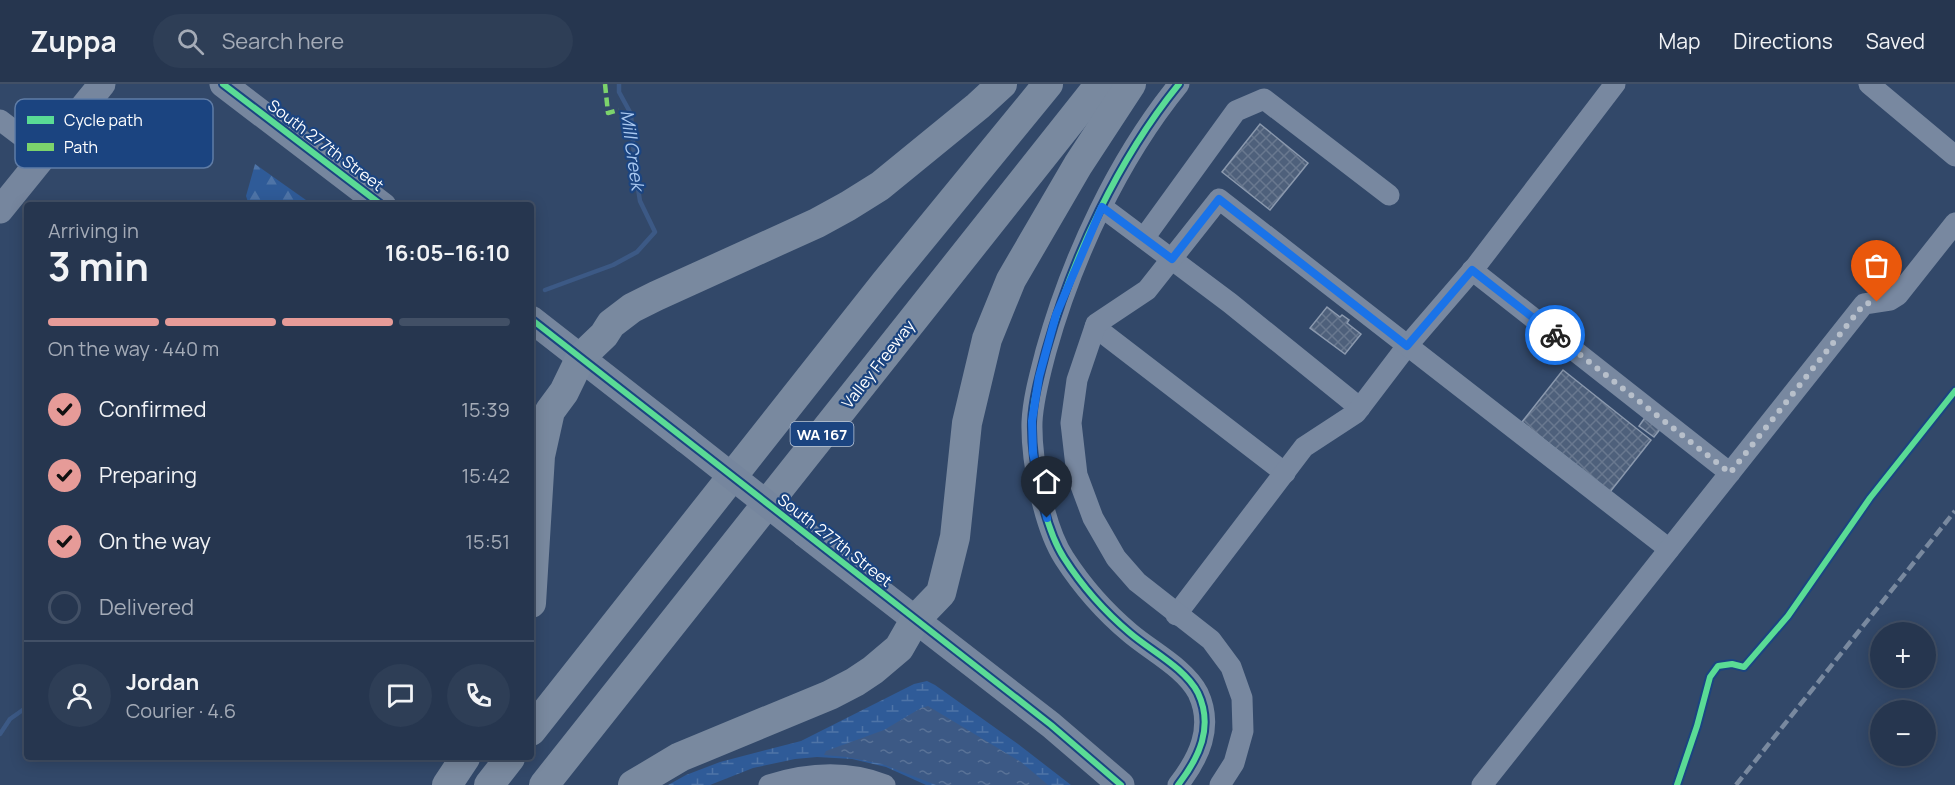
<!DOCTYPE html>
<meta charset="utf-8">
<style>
body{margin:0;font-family:Manrope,sans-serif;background:#2e3e56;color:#f1f3f6;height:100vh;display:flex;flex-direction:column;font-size:22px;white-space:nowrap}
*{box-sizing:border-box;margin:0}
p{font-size:20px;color:#a4abb7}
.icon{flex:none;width:33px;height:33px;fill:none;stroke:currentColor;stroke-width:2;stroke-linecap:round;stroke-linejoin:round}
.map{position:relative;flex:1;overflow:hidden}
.panel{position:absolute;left:24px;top:118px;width:510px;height:558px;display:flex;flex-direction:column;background:#26364f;border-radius:6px;box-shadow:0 3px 15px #0003,0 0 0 2px #425066}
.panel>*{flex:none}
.tools{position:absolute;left:1870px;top:538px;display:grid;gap:12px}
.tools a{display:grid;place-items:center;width:66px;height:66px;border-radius:50%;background:#26364f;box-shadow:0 3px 15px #0003,0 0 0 2px #425066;font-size:30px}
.pin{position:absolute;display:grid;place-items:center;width:51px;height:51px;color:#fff;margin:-62px -26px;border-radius:50% 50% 50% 0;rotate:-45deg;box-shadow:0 0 6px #0007}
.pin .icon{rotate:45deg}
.courier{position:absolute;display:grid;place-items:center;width:60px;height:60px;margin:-30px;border:4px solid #1a73e8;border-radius:50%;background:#fff;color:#222;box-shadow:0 2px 8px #0007}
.head em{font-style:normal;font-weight:700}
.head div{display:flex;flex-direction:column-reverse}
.head{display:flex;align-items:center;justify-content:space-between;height:102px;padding:0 24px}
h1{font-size:39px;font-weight:700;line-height:45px}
.bar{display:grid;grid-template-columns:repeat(4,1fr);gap:9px 6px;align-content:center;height:72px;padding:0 24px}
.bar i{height:8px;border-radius:4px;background:#425066}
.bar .active{background:#e69b98}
.bar p{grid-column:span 4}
.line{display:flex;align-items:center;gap:15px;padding:0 24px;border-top:2px solid #425066}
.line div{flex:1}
.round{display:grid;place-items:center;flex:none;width:63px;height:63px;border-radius:32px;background:#2e3e56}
ol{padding:0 24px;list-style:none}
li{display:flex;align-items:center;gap:18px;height:66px}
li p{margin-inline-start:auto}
li .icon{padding:6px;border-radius:50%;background:#e69b98;color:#111;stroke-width:4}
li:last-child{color:#a4abb7}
li i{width:33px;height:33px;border:3px solid #425066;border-radius:50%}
header{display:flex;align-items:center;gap:36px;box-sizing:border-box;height:84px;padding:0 30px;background:#26364f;border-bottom:2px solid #425066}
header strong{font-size:28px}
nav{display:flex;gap:33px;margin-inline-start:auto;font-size:21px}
.search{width:420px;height:54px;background:#2e3e56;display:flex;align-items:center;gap:15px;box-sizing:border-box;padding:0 21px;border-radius:33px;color:#a4abb7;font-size:22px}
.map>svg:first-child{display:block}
.forest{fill:url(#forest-firs)}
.wetland{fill:url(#wetland-marsh)}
.water{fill:url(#water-ripples)}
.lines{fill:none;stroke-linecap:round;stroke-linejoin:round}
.stream{stroke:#3c5985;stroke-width:4.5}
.building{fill:url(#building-cross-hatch);stroke:#8b99ae;stroke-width:1.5}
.minor{stroke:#7888a0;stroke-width:21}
.major{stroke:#76869e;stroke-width:27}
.highway{stroke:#79899f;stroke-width:30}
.rail{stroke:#79899f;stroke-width:4.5;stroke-dasharray:10 4.5;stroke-linecap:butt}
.major-bridge{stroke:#76869e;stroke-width:27}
.quiet{stroke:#7cd36c;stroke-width:4.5;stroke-dasharray:9 4.5;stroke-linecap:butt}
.cycleway-casing{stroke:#1b4480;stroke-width:10}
.cycleway{stroke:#5adb95;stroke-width:6}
.done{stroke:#b7bfca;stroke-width:6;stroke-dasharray:0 10.8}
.route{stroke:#1a73e8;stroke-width:8}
.labels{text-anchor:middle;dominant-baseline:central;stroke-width:4.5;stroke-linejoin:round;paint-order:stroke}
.shield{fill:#1b4480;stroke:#bbc7d9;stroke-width:1.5}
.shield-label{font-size:15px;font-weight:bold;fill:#fff}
.street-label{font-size:16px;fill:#fff;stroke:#1b4480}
.water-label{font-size:18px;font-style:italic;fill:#aac9f1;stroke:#1b4480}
.key{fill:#1b4480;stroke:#5f7ca6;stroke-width:1.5}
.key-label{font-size:16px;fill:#fff}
</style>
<header>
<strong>Zuppa</strong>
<div class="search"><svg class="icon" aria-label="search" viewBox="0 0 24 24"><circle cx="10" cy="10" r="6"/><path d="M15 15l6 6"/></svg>Search here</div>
<nav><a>Map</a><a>Directions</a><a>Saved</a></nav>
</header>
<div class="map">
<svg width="1955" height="701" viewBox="0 0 1955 701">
<defs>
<pattern id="forest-firs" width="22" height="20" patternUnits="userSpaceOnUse" patternTransform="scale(1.5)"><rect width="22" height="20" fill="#2f5b98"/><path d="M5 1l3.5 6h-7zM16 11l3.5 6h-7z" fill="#4e74a7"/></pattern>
<pattern id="wetland-marsh" width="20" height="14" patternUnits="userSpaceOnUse" patternTransform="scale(1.5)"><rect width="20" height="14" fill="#2f5b98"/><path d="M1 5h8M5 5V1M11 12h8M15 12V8" fill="none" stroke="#4e74a7"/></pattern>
<pattern id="water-ripples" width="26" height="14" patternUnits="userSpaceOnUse" patternTransform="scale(1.5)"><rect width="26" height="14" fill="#3c5985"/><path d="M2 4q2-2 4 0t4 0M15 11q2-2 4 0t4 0" fill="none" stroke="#597297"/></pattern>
<pattern id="building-cross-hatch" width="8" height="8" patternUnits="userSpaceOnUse" patternTransform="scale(1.5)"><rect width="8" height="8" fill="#4e607b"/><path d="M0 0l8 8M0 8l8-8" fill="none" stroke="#69788f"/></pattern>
</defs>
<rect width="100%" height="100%" fill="#324869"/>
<polygon class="forest" points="255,80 313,121 249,121 246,112"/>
<polygon class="wetland" points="927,597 935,601 1018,660 1071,701 926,701 886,683 852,675 817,673 795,675 753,684 710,701 668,701 686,691 720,678 801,657 914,600"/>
<polygon class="water" points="928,622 1021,678 1048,701 936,701 882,680 846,673 824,671 826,667 884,646 921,624"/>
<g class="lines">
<g class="stream">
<polyline points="545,206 613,181 637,168 655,148 640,117 635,86 631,30 619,8 619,0"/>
<polyline points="0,650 10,635 27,623"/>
</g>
</g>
<g class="building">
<polygon points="1260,40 1308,79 1270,126 1222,88"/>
<polygon points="1327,223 1340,233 1342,231 1349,236 1347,239 1361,250 1345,270 1310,244"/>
<polygon points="1563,286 1651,356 1610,408 1522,338"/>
<polygon points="1646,332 1661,344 1654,353 1639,342"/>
</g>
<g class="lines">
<g class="minor">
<polyline points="1869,0 1955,72"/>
<polyline points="0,36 45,70"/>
<polyline points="1102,123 1230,219 1360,324"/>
<polyline points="1144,154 1236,27 1264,15 1389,111"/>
<polyline points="1472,186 1730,389"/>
<polyline points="1095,243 1285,389"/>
<polyline points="1176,531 1304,363 1356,329 1407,262 1476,182 1615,0"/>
<path d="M769 701C807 689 847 686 885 701"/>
<path d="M1178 701C1199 674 1214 643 1198 609 1185 584 1151 567 1130 549 1105 528 1082 502 1064 474 1044 443 1031 376 1032 338 1033 315 1040 290 1046 267 1072 174 1118 75 1179 0"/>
<polyline points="1220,701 1234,679 1243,647 1242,614 1231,583 1211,556 1137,498 1116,474 1093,434 1077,391 1071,339 1077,296 1096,240 1147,206 1219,115 1669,465"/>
<polyline points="1482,701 1864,220 1890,216 1898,211 1955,139"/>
</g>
<g class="major">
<polyline points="223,0 383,122"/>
<polyline points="0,126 102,0"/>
<polyline points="531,235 686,356"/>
<polyline points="805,450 1051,641 1121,701"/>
</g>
<g class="highway">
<polyline points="531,519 540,372 550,327 564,308 581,273 604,251 611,240 632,224 656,212 817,139 848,122 880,102 978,22 1002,0"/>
<polyline points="531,647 885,199 1048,0"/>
<polyline points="447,701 465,674"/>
<polyline points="489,701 510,674"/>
<polyline points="544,701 1100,0"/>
<polyline points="633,701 680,673 830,611 855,598 873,586 899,564 915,536 941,509 955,453 967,339 987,255 1011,196 1078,81 1131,0"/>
</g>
<polyline class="rail" points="1736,701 1955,427"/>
<polyline class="major-bridge" points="686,356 805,450"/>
<polyline class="quiet" points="605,0 608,29 619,26"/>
<g class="cycleway-casing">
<g id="cycleway">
<polyline points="223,0 383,122"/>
<polyline points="531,235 1051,641 1121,701"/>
<path d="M1178 701C1199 674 1214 643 1198 609 1185 584 1151 567 1130 549 1105 528 1082 502 1064 474 1044 443 1031 376 1032 338 1033 315 1040 290 1046 267 1072 174 1118 75 1179 0"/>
<polyline points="1677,701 1697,642 1710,593 1718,582 1732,580 1744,583 1788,532 1870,414 1955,307"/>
</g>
</g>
<use href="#cycleway" class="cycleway"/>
</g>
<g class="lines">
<polyline class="done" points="1555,251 1730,389 1864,220 1877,218"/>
<polyline class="route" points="1047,434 1033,369 1032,337 1039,293 1056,231 1102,123 1172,175 1219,115 1407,262 1472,186 1555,251"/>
</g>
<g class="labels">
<rect class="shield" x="790.5" y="338" width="63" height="24" rx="4.5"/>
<g class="shield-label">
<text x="822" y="350">WA 167</text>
</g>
<g class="street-label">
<text transform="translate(326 61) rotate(37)">South 277th Street</text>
<text transform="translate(878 280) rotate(-52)">Valley Freeway</text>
<text transform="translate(835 456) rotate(38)">South 277th Street</text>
</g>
<g class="water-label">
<text transform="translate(633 66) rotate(82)">Mill Creek</text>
</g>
</g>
<rect x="15" y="15" width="198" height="69" rx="9" class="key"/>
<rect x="27" y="32" width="27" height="8" fill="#5adb95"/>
<rect x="27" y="59" width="27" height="8" fill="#7cd36c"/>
<g class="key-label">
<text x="64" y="42">Cycle path</text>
<text x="64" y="69">Path</text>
</g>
</svg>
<div class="tools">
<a>+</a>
<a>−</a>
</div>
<div class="pin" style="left:1877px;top:218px;background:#ea580c"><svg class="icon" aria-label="bag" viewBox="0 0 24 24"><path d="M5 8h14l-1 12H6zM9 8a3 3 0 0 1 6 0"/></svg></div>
<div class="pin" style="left:1047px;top:434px;background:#1f2937"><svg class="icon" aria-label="home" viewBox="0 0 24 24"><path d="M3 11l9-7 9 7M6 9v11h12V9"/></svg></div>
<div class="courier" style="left:1555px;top:251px"><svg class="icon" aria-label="bike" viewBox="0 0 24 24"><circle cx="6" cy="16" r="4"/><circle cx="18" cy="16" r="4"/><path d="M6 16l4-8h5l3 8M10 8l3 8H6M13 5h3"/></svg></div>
<section class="panel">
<div class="head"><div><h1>3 min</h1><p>Arriving in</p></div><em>16:05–16:10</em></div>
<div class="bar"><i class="active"></i><i class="active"></i><i class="active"></i><i></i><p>On the way · 440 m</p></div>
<ol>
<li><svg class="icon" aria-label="check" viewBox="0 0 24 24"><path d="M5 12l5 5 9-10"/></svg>Confirmed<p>15:39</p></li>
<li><svg class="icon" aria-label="check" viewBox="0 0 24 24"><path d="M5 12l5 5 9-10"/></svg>Preparing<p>15:42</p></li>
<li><svg class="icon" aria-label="check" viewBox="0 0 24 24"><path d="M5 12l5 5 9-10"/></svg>On the way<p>15:51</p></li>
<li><i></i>Delivered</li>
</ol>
<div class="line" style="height:108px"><a class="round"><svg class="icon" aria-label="person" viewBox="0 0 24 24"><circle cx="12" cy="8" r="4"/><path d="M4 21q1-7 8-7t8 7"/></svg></a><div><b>Jordan</b><p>Courier · 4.6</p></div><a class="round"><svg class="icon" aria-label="chat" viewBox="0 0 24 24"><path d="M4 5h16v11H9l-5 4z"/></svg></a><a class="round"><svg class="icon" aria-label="phone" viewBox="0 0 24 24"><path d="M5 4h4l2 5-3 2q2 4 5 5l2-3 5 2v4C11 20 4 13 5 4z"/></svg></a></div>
</section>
</div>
